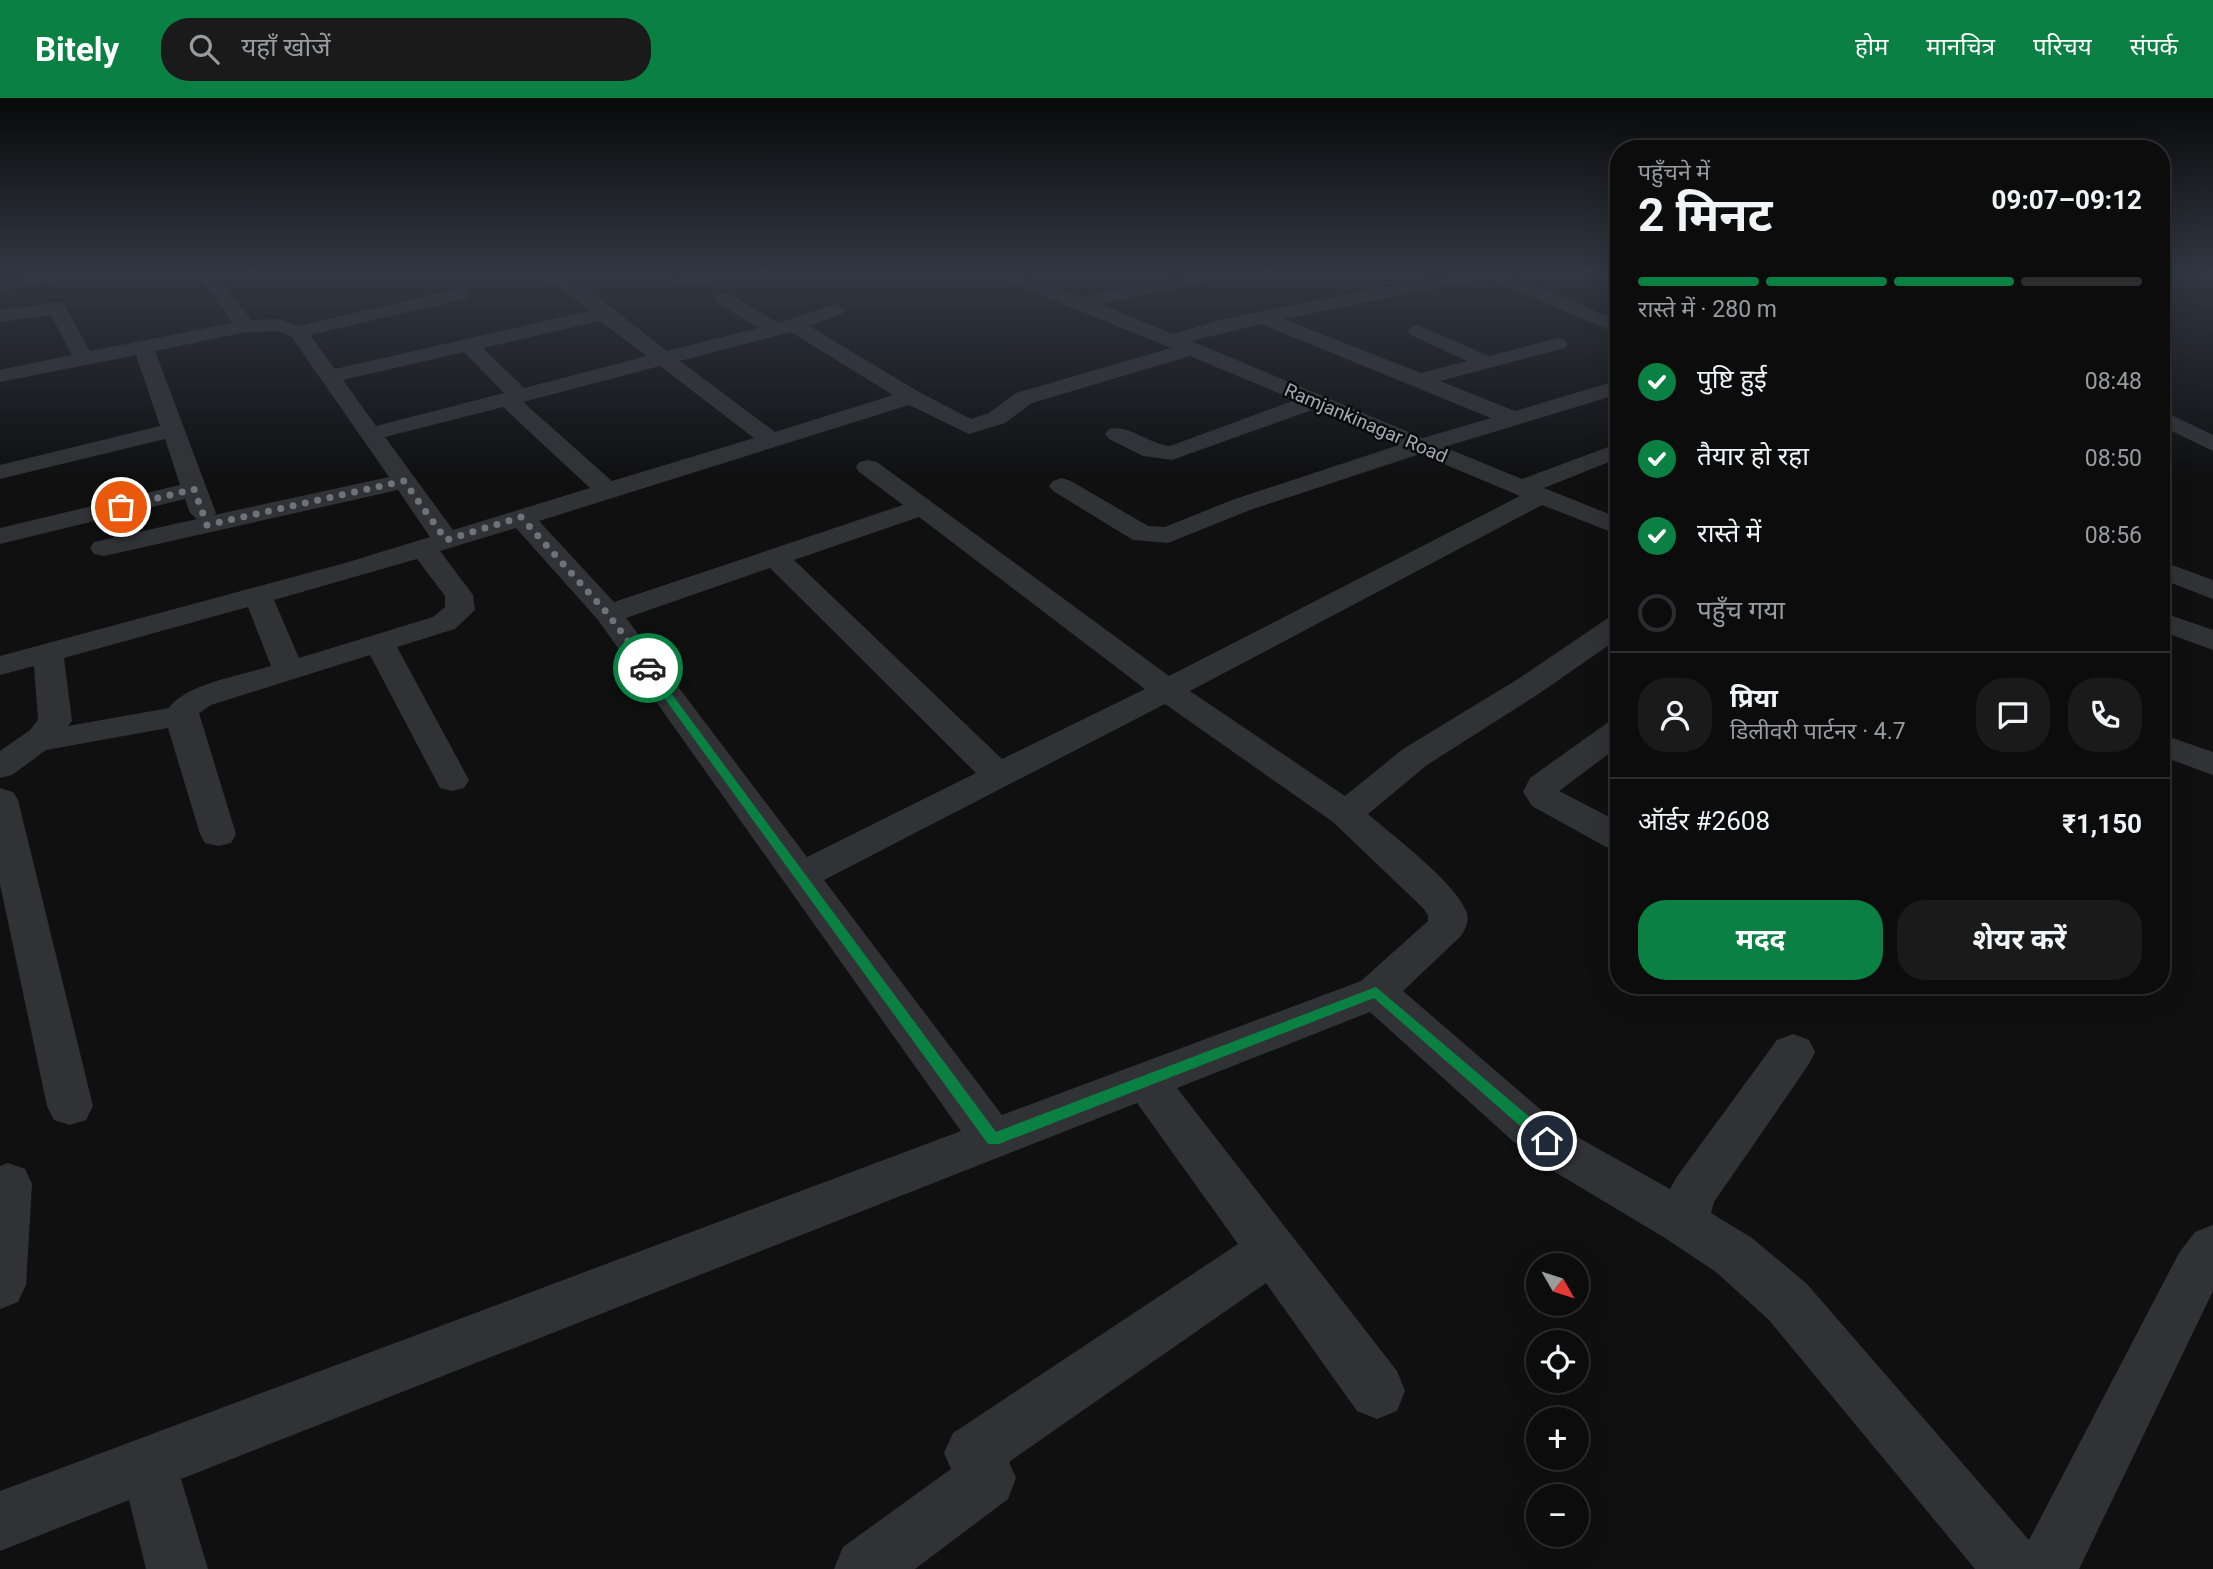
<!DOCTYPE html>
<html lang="hi">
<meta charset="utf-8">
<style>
body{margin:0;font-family:Roboto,"Noto Sans Devanagari",sans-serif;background:#1a1a1b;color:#f1f3f6;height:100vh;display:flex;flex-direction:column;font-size:26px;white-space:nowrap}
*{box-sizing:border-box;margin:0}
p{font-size:23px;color:#9a9b9d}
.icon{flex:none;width:38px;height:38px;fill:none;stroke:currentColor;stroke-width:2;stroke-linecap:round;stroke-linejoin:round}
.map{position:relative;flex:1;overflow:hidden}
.sheet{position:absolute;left:1610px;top:42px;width:560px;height:854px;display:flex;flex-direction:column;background:#0c0c0d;border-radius:28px;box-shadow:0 7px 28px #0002,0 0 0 2px #2c2c2e}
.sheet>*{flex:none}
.needle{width:46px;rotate:129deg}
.tools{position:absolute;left:1526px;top:1155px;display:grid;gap:14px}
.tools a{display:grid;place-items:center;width:63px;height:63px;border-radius:50%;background:#0c0c0d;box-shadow:0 7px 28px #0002,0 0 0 2px #2c2c2e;font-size:35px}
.pin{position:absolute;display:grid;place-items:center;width:60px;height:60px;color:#fff;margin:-30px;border:4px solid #fff;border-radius:50%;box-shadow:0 2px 7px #0007}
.courier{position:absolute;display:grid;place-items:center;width:70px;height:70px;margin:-35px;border:5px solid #0b8043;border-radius:50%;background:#fff;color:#222;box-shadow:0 2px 9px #0007}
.headline em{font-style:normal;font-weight:700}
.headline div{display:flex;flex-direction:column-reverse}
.headline{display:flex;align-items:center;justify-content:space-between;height:119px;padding:0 28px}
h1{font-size:46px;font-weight:700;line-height:52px}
.bar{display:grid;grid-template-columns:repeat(4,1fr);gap:10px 7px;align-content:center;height:84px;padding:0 28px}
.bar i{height:9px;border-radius:5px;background:#2c2c2e}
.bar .current{background:#0b8043}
.bar p{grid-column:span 4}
.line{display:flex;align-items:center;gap:18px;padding:0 28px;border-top:2px solid #2c2c2e}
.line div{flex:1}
.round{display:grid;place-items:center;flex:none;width:74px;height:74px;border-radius:28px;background:#1a1a1b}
ol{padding:0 28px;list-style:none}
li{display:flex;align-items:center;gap:21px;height:77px}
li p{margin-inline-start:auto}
li .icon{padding:7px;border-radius:50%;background:#0b8043;color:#fff;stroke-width:4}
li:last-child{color:#9a9b9d}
li i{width:38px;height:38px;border:4px solid #2c2c2e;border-radius:50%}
.button{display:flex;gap:14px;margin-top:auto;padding:14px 28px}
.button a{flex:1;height:80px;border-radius:28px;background:#0b8043;color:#fff;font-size:28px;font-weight:700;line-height:80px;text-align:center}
.button a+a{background:#1a1a1b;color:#f1f3f6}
header{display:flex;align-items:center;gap:42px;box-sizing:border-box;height:98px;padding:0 35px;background:#0b8043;color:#fff}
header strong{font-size:33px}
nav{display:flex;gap:38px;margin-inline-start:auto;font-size:24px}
.search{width:490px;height:63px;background:#1a1a1b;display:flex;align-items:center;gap:18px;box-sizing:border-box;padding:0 24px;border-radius:28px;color:#9a9b9d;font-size:26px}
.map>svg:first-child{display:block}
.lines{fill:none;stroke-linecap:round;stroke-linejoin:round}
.minor{fill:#313235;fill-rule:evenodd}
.route{fill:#0b8043}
.done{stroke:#707278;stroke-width:7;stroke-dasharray:0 12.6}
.labels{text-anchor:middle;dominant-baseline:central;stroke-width:5;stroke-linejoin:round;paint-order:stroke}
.far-street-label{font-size:19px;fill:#a3a7b0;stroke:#0b0b0c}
</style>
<header>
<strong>Bitely</strong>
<div class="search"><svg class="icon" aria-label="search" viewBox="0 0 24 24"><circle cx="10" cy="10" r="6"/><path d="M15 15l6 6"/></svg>यहाँ खोजें</div>
<nav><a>होम</a><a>मानचित्र</a><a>परिचय</a><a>संपर्क</a></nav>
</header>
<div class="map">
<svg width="2213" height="1471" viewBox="0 0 2213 1471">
<rect width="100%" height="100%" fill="#101011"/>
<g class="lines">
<g class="minor">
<polygon points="52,172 91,172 82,177 0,193 0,181"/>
<path d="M196 172H214L251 222 279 221 299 228 461 190 470 196 468 200 310 237 335 271 589 213 561 189 532 176 529 172H554L575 181 667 253 758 230 716 204 714 200 716 196H730L778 225 836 206 846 212 843 216 809 228 919 294 971 321 989 315 1016 295 1171 250 990 176 987 172H1012L1081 199 1212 172H1248L1239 177 1100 206 1173 236 1224 221 1471 172H1508L1506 175 1619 223V236L1486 180 1284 221 1421 275 1467 263 1411 237 1408 233 1411 229 1418 227 1489 258 1558 240 1565 242 1568 246 1565 250 1440 283 1515 313 1619 282V296L1444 349 1522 381 1619 345V360L1544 390 1619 420V437L1542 407 1190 593 1345 698 1403 651 1518 581 1608 520 1619 517V540L1540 595 1427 667 1368 716C1393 738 1455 784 1466 813 1470 822 1466 830 1461 838L1403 893 1547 1017 1579 1040 1670 1091 1676 1080 1777 942 1793 936 1809 942 1815 954 1809 966 1714 1104 1711 1115 1752 1140 1807 1186 2029 1442 2179 1155 2195 1134 2213 1127V1193L2079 1471H1975L1769 1222 1716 1174 1665 1140 1545 1068 1515 1045 1370 914 1177 990 1397 1273 1405 1293 1397 1313 1377 1321 1357 1313 1266 1185 1009 1364 1016 1380 1008 1401 915 1471H834L843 1449 951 1371 944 1355 953 1335 1238 1146 1137 1005 181 1381 208 1471H146L129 1402 0 1453V1393L961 1033 598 522 516 430 440 453 473 497 475 512 455 531 397 549 469 682 464 690 452 693 440 690 370 557 211 607 199 615 236 736 231 745 218 748 205 745 200 736 168 630 46 652 12 677 0 680V653L30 632 38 622 34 568 0 577V558L345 465 430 439 398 392 104 458 94 456 90 450 94 444 197 421 190 415 185 401 0 446V430L180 387 165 341 0 381V367L160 328 136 257 0 284V272L72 257 51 217 0 224V212L57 204 64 206 90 253 232 225ZM600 223 647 258 524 290 483 250ZM1261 226 1491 320 1423 340 1191 243ZM277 233 291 238 389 379 214 417 216 415 155 253 246 234ZM791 234 893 297 775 334 680 263ZM464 254 504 295 376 328 343 282ZM1190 258 1295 302 1170 348C1149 346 1129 326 1109 331L1105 336 1109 341 1143 358 1172 362 1315 311 1399 347 1232 402 1165 429 1148 428 1071 383 1062 380 1053 383 1049 388 1053 393 1133 442 1168 445 1250 412 1420 356 1520 398 1169 578 877 364 868 362 859 364 856 369 859 374 903 407 614 504 539 423 909 307 969 336 1005 325 1032 305ZM660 268 754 340 612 383 523 304ZM503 309 590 390 453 432 385 339ZM919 419 1145 591 1002 661 794 462ZM417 461 445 498V509L433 519 299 560 274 502ZM770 470 976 675 807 759 626 520ZM248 509 271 568C243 577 185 586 169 610L68 628 72 623 64 560ZM1165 606 1333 724 1423 810 1428 817V823L1361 883 1002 1017 824 782Z"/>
<polygon points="280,172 315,172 312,176 286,181 277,176"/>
<polygon points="707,172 742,172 739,176 682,189 673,183 676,179"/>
<polygon points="1604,172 1619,172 1619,179 1607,176"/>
<polygon points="2161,312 2213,337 2213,353 2161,328"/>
<polygon points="2161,463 2213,482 2213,501 2161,481"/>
<polygon points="2161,514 2213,532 2213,552 2161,533"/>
<polygon points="1619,622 1619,648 1559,693 1619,724 1619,752 1606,749 1532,708 1523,694 1530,680 1607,625"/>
<polygon points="2161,636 2213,654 2213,677 2161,658"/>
<polygon points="0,690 13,694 18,702 93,1008 86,1022 70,1027 54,1022 47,1008 0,786"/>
<polygon points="8,1065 25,1071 32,1086 26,1187 18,1204 0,1211 0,1068"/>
</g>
</g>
<linearGradient id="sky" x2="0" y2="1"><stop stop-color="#090909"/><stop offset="0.46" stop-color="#313743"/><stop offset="1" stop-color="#313743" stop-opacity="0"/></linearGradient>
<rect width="2213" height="378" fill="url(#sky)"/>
<polygon class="route" points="644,568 651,568 996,1034 1376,889 1552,1038 1554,1043 1552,1047 1542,1047 1374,900 999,1046 988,1046 644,572"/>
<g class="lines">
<polyline class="done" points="121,409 194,391 207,427 404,383 446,442 521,419 608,516 648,570"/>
</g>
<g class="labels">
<g class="far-street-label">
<text transform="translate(1366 325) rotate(23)">Ramjankinagar Road</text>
</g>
</g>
</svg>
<div class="tools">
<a><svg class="needle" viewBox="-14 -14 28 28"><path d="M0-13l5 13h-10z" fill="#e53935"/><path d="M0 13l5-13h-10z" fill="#9a9b9d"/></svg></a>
<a><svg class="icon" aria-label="locate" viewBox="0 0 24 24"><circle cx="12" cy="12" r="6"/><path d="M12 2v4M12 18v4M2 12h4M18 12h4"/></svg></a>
<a>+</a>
<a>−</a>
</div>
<div class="pin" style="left:121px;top:409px;background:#ea580c"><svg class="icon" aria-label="bag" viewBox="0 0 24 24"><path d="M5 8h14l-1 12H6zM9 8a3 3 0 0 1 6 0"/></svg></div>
<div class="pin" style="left:1547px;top:1043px;background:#1f2937"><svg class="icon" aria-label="home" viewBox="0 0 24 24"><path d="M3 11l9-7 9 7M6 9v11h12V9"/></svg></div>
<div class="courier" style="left:648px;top:570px"><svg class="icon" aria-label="car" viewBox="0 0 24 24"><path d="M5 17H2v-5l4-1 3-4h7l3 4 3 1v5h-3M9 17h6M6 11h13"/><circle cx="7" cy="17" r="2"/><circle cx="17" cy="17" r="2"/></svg></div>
<section class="sheet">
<div class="headline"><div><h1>2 मिनट</h1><p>पहुँचने में</p></div><em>09:07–09:12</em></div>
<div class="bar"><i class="current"></i><i class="current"></i><i class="current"></i><i></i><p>रास्ते में · 280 m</p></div>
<ol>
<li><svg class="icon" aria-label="check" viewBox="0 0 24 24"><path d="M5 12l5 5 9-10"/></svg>पुष्टि हुई<p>08:48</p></li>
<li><svg class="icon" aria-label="check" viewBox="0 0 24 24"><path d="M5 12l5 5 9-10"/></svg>तैयार हो रहा<p>08:50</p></li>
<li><svg class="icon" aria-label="check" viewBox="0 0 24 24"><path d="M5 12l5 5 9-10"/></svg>रास्ते में<p>08:56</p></li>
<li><i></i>पहुँच गया</li>
</ol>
<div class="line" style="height:126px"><a class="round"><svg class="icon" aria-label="person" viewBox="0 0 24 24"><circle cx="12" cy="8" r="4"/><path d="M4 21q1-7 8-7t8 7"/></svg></a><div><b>प्रिया</b><p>डिलीवरी पार्टनर · 4.7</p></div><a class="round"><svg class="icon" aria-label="chat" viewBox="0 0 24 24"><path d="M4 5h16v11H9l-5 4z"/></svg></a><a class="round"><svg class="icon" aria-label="phone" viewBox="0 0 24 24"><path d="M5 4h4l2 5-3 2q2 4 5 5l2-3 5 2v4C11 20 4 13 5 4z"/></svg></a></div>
<div class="line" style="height:91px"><div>ऑर्डर #2608</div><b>₹1,150</b></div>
<div class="button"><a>मदद</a><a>शेयर करें</a></div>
</section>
</div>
